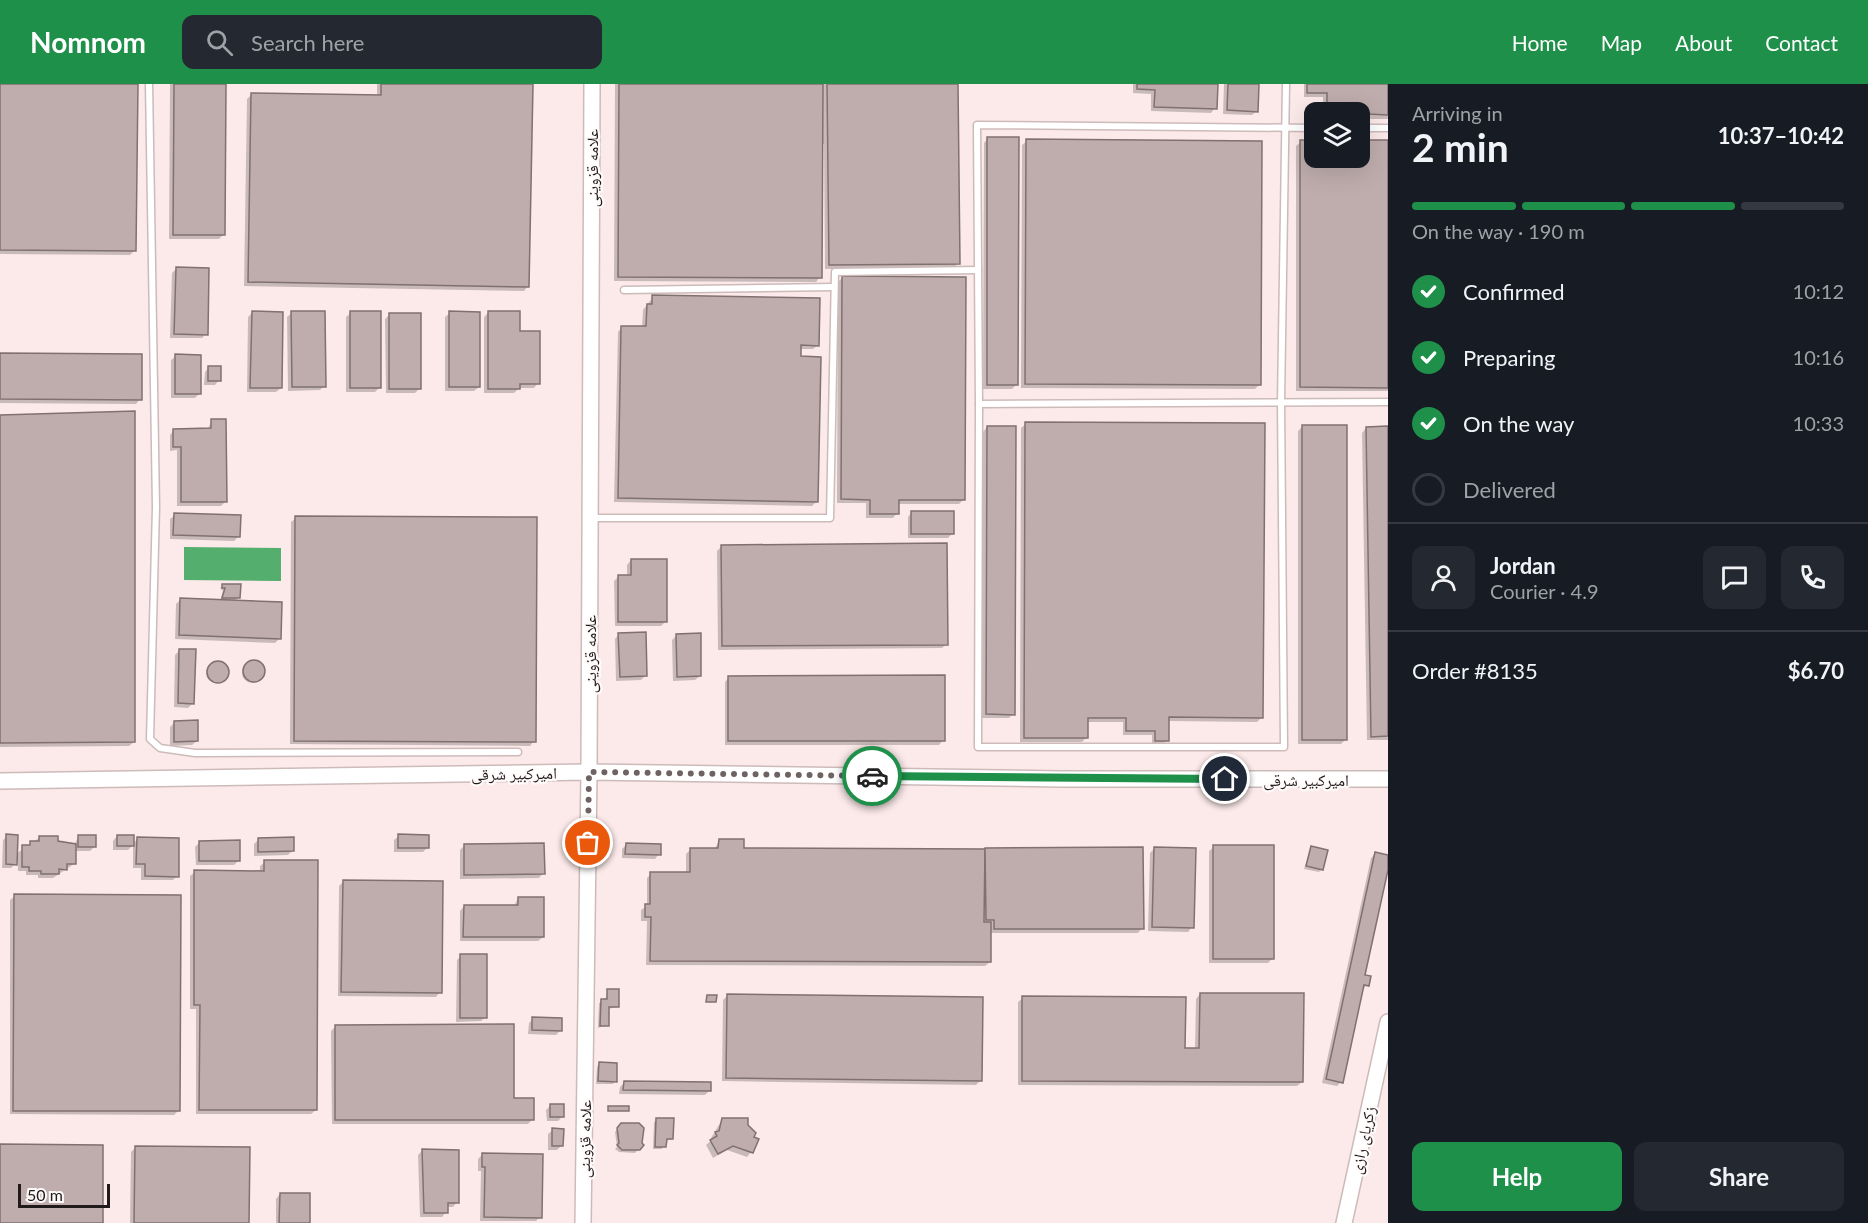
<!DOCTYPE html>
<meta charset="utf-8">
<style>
body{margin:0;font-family:Lato,"Noto Naskh Arabic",sans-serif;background:#242831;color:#f1f3f6;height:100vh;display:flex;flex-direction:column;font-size:22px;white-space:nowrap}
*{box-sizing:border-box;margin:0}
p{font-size:20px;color:#9ea1a6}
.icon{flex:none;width:33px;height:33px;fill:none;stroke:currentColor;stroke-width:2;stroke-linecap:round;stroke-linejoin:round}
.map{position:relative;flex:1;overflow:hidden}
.panel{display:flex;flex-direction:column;background:#171b24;width:480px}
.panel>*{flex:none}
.controls{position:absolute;left:1304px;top:18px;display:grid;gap:12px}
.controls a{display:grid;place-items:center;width:66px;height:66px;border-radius:12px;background:#171b24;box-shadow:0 6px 24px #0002;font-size:30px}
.scale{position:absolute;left:18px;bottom:15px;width:92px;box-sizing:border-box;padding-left:6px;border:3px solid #211a1a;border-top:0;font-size:16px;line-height:21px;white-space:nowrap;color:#211a1a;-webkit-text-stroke:4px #fffbfb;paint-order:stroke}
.pin{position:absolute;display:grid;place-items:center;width:51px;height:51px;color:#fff;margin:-26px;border:3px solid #fff;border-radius:50%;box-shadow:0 2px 6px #0007}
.courier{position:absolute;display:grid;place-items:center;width:60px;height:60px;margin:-30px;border:4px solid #1f904a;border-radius:50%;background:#fff;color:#222;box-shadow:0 2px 8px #0007}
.overview em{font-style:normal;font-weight:700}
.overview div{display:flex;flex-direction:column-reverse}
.overview{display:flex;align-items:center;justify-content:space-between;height:102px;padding:0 24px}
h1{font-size:39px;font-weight:700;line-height:45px}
.bar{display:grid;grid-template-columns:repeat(4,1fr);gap:9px 6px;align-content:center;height:72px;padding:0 24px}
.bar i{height:8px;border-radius:4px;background:#363941}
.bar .selected{background:#1f904a}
.bar p{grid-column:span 4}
.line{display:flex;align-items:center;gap:15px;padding:0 24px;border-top:2px solid #363941}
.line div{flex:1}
.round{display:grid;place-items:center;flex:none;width:63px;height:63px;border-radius:12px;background:#242831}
ol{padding:0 24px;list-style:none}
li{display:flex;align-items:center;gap:18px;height:66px}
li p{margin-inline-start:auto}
li .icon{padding:6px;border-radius:50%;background:#1f904a;color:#fff;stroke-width:4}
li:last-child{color:#9ea1a6}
li i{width:33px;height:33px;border:3px solid #363941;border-radius:50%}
.button{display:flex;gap:12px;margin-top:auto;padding:12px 24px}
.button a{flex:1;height:69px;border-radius:12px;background:#1f904a;color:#fff;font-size:24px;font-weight:700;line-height:69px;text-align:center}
.button a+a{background:#242831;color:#f1f3f6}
header{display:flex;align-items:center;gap:36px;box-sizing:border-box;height:84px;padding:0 30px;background:#1f904a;color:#fff}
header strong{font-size:28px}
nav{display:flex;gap:33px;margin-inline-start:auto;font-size:21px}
.search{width:420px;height:54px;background:#242831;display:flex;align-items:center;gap:15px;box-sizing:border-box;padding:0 21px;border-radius:12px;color:#9ea1a6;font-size:22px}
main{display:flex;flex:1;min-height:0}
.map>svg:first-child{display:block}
.water{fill:#54ae6d}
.shadow{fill:#0003}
.building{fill:#bfadad;stroke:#817070;stroke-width:1.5}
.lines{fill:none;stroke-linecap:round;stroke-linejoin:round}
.service-casing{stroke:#cdbbba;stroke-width:9}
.tertiary-casing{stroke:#cdbbba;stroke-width:18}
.service{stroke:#fff;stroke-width:6}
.tertiary{stroke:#fff;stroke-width:15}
.done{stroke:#6e6262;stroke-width:6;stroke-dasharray:0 10.8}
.route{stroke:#1f904a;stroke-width:8}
.labels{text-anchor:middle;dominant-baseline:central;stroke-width:4.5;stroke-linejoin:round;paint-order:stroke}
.street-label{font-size:16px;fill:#211a1a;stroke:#fffbfb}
</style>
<header>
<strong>Nomnom</strong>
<div class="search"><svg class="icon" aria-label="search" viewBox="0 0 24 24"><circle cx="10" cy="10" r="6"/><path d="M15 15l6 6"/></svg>Search here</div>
<nav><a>Home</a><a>Map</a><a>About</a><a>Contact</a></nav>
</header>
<main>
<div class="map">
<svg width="1388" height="1139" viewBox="0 0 1388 1139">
<rect width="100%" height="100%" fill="#fce9e9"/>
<polygon class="water" points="184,463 281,464 281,497 184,496"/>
<g class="shadow">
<polygon points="0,0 136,0 134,167 130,171 0,170"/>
<polygon points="170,0 224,0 224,150 219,155 169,155"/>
<polygon points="377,0 531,0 528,202 524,207 244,202 247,15 252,10 377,12"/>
<polygon points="615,0 957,0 959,179 954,183 825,185 824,60 821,60 820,193 816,198 614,197"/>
<polygon points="1133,0 1216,0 1215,24 1211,29 1151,27 1151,10 1133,9"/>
<polygon points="1224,0 1258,0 1257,27 1252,31 1223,30"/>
<polygon points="1304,0 1388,0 1388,35 1359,35 1359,28 1323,28 1323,13 1304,13"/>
<polygon points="988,54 1017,300 1012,305 983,305 984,59"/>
<polygon points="1027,57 1260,300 1255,305 1021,304 1022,61"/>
<polygon points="1301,58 1314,58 1314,74 1359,74 1359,58 1388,58 1388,307 1296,307 1296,62"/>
<polygon points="177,184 206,250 202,254 170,254 172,189"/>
<polygon points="842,194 963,416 959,420 897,420 897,429 893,434 866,434 866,419 837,419 838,198"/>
<polygon points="653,213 818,261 813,265 800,265 816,418 812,422 614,418 618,248 622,243 642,244 643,226"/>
<polygon points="252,229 281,304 276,308 247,308 248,233"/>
<polygon points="292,229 324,302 320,306 288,307 287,233"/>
<polygon points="351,229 379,304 375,308 346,308 346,233"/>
<polygon points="450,229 479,303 474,307 445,307 445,233"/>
<polygon points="488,229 519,248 538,299 534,304 519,304 514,309 484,309 484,233"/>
<polygon points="390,230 420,304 415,309 386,309 385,235"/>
<polygon points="0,270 140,315 136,320 0,319"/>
<polygon points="176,272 200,309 195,314 171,314 171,276"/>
<polygon points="209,283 219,296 215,301 204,301 205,288"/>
<polygon points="0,332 134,658 129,662 0,663"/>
<polygon points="212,337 225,418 221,422 177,422 177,366 170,367 170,351 174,346 207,346"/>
<polygon points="1026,340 1262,633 1257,638 1168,637 1168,656 1163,660 1152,660 1152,651 1123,651 1123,638 1086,638 1086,654 1082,658 1020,658 1021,344"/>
<polygon points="987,343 1013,630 1009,634 982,634 983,348"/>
<polygon points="1302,343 1346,655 1341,660 1298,660 1298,347"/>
<polygon points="1366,344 1388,344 1388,656 1367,656 1362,349"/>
<polygon points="912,428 953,449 948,454 908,454 908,433"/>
<polygon points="175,431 239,452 234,457 170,455 170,435"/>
<polygon points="296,434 534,657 530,662 290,660 291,438"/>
<polygon points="722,462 947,560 942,564 718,566 717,467"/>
<polygon points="631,476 666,537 661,542 615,542 614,497 619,492 627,492 627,481"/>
<polygon points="223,501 239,513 235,517 279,555 275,559 175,555 176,520 181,515 220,517 223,507 220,504"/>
<polygon points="619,550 645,592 641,596 616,597 615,555"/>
<polygon points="677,551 700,592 695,596 673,597 672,556"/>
<polygon points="180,566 193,619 188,624 174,623 175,571"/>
<circle cx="252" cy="589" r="10"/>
<circle cx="216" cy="589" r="10"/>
<polygon points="729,593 943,656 939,661 725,661 725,598"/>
<polygon points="175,638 197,657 192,661 170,662 170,643"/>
<polygon points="7,752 16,770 39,754 74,761 79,752 95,762 90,767 74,767 74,780 53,794 38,794 38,791 26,791 26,787 18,787 18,777 11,784 2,784 3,756"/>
<polygon points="117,752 132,760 138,755 177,792 173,796 141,796 141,784 133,784 133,761 128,766 113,766 113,757"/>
<polygon points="399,752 427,764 423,768 394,768 394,756"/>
<polygon points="259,755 292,767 288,771 254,772 254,760"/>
<polygon points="719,756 742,765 1142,765 1142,844 1138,849 990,849 990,878 985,882 646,881 647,837 641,837 641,826 647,822 647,794 651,790 686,790 686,770 691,765 715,765"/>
<polygon points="200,758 239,776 234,781 196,781 195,763"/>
<polygon points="465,761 543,789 539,794 460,795 460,766"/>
<polygon points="626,761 659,770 655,775 622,774 622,765"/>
<polygon points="1214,763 1273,874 1268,879 1209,879 1209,767"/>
<polygon points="1311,763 1322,785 1319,788 1304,785"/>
<polygon points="1155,764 1192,843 1188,848 1148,847 1150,769"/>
<polygon points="1375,770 1363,892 1369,893 1363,906 1341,998 1337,1002 1322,999 1371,774"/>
<polygon points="265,778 316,1026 311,1030 196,1030 196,925 190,925 190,792 195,788 260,788 260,782"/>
<polygon points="343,798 440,908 436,913 338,912 339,802"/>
<polygon points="15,812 179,1026 174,1031 10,1030 10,816"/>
<polygon points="518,814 543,853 538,857 460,857 460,827 464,822 514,822"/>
<polygon points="461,872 485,933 481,937 456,938 457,876"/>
<polygon points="608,906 618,923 607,925 607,941 598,944 599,919 605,916"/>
<polygon points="1200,910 1302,998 1297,1002 1018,1001 1018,918 1023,914 1184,965 1195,965 1196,915"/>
<polygon points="728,911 980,997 976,1001 722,997 723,916"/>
<polygon points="533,935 561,946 556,951 528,950 529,939"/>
<polygon points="336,942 513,1016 533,1035 528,1040 332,1040 331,947"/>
<polygon points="599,980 615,997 613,1000 596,1000 597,983"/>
<polygon points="624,999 710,1006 705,1011 619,1010 620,1003"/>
<polygon points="551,1021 563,1032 558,1037 547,1037 546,1026"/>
<polygon points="657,1036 672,1055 665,1057 662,1065 653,1065 654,1038"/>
<polygon points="722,1036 751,1068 747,1073 727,1066 713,1074 706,1061 712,1056 711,1054"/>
<polygon points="619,1043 642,1061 635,1069 619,1068 615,1065 617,1063 615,1048"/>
<polygon points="553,1046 562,1061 557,1066 548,1066 548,1050"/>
<polygon points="136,1063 247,1139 130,1139 131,1068"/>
<polygon points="422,1067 457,1118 453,1123 446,1123 446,1128 442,1133 420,1133 418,1071"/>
<polygon points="482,1071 540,1133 536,1137 480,1137 481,1087 478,1087 478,1075"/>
<polygon points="280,1110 308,1139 276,1139 276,1115"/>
</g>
<g class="building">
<polygon points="0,0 138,0 136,167 0,166"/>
<polygon points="174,0 226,0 225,151 173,151"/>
<polygon points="381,0 533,0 529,203 248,198 251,9 381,11"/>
<polygon points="619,0 823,0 822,194 618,193"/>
<polygon points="827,0 958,0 960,180 829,181"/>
<polygon points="1137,0 1218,0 1217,25 1154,23 1155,6 1137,5"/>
<polygon points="1228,0 1259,0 1258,28 1227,26"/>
<polygon points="1307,0 1388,0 1388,31 1327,28 1327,9 1307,9"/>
<polygon points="987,53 1019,53 1018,301 987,301"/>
<polygon points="1026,55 1262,57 1261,301 1025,300"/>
<polygon points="1300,56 1314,56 1314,74 1359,74 1359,56 1388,56 1388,304 1300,303"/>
<polygon points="176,183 209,184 208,251 174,250"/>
<polygon points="842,192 966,193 965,416 899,416 899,430 870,430 870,416 841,415"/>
<polygon points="652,211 820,214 819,262 801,261 801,272 821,273 818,418 618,414 621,242 646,242 647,220 652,220"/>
<polygon points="252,227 283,228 282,304 250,304"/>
<polygon points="291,227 325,227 326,303 292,303"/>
<rect x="350" y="227" width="31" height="77"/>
<polygon points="449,227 480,228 480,303 449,303"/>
<polygon points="488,227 520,227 520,247 540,247 540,300 520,300 520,305 488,305"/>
<rect x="389" y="229" width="32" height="76"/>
<polygon points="0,269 142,270 142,316 0,315"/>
<polygon points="175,270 201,271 201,310 175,310"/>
<rect x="208" y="282" width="13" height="15"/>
<polygon points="135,327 135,658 0,659 0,331"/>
<polygon points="211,335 226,335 227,418 181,418 181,363 173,363 173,345 211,344"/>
<polygon points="1025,338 1265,339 1263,634 1169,633 1169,657 1155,657 1155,647 1126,647 1126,634 1088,634 1088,654 1024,654"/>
<rect x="1302" y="341" width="45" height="315"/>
<polygon points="987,342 1016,342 1015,631 986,630"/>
<polygon points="1388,342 1388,652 1371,653 1366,343"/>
<rect x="911" y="427" width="43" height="23"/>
<polygon points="174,429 241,431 240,453 173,451"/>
<polygon points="295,432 537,433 536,658 294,657"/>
<polygon points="947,459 948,561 722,562 721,461"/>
<polygon points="631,475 667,475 667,538 618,538 618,491 631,491"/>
<polygon points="222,500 241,500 240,514 222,514 225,504 222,504"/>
<polygon points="180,514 282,518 281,555 179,551"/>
<polygon points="646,548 647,592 620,593 618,549"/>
<polygon points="701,549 701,592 677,593 676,550"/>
<polygon points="179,565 196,565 194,620 178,619"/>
<circle cx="254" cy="587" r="11"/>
<circle cx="218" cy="588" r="11"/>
<polygon points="945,591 945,657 728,657 728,592"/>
<polygon points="198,636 198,657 174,658 174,637"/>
<polygon points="6,750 18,751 17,781 6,780"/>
<polygon points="398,750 429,751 429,764 398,764"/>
<rect x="78" y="751" width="18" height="12"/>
<rect x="117" y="751" width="17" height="11"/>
<polygon points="39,752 58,752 58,757 76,760 76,780 67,780 67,786 59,785 59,790 41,790 41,787 29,787 29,783 22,783 22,761 30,761 30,757 39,757"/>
<polygon points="137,753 179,754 179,793 145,792 145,780 136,780"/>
<polygon points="294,753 294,767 258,768 258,754"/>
<polygon points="719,755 744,755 744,764 985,765 984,838 991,838 991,878 650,877 651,833 645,833 645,820 650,820 650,788 690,788 690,764 718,764"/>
<polygon points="240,756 240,777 199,777 199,757"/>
<polygon points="544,759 545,790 464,791 464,760"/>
<polygon points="626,759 661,760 661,771 625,770"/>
<rect x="1213" y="761" width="61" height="114"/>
<polygon points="1311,762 1328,766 1323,786 1306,782"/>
<polygon points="1143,763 1144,845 994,845 994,836 986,836 985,764"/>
<polygon points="1154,763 1196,764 1194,844 1152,843"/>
<polygon points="1375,768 1388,771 1388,786 1365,891 1371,892 1369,902 1364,901 1343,999 1326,995"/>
<polygon points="264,776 318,776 317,1026 199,1026 200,921 194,921 194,786 264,787"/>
<polygon points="343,796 443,797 442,909 341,908"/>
<polygon points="14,810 181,811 180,1027 13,1027"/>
<polygon points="518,813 544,813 544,853 463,853 464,821 518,821"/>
<rect x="460" y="870" width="27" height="64"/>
<polygon points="607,905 619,905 619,923 609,923 609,942 600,942 601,915 607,915"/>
<polygon points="1200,909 1304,909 1303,998 1022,997 1022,912 1186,913 1185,964 1199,964"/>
<polygon points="727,910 983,913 982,997 726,994"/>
<polygon points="707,911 717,911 716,918 706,918"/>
<polygon points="532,933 562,934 562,947 532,946"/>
<polygon points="514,940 514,1014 534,1014 534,1036 335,1036 335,941"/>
<polygon points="599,978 617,979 617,998 598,997"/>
<polygon points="624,997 711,998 711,1007 623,1006"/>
<rect x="550" y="1020" width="14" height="13"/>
<rect x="608" y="1022" width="21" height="5"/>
<polygon points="656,1034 674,1034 673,1055 667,1055 666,1063 655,1063"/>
<polygon points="722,1034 748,1034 748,1041 756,1049 754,1053 759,1055 753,1069 733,1062 718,1070 710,1056 717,1052 715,1048 719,1047"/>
<polygon points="621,1039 639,1039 644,1044 642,1059 644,1061 640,1066 622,1066 617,1061 619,1059 617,1044"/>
<polygon points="552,1044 564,1045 563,1062 552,1062"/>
<polygon points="0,1060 103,1061 103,1139 0,1139"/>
<polygon points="135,1062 250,1063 249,1139 134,1139"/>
<polygon points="422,1065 459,1066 459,1119 448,1119 448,1129 424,1129"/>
<polygon points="482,1069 543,1070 542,1134 484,1133 485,1083 482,1083"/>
<polygon points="280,1109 310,1109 310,1139 279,1139"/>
</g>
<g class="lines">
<g class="service-casing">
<g id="service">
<polyline points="149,0 156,423 150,655 160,664 195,669 518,668"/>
<polyline points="1286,0 1281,318 1284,663 978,663 979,320 1388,318"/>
<polyline points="1359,44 1388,44"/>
<polyline points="624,206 834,203"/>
<polyline points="979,320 977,41 1314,44"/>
<polyline points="590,434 830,434 835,188 978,186"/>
</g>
</g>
<g class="tertiary-casing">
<g id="tertiary">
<polyline points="0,697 589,688 1061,695 1388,695"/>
<polyline points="583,1139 589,688 592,0"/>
<polyline points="1344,1139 1388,938"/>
</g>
</g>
<use href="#service" class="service"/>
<use href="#tertiary" class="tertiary"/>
</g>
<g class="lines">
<polyline class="done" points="588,759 589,688 872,692"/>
<polyline class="route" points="872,692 1225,695"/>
</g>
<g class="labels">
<g class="street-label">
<text transform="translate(591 84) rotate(-90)">علامه قزوینی</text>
<text transform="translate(589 570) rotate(-90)">علامه قزوینی</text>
<text transform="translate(514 689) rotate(-1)">امیرکبیر شرقی</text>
<text x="1306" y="695">امیرکبیر شرقی</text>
<text transform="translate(584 1055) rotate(-89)">علامه قزوینی</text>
<text transform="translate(1362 1056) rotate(-78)">زکریای رازی</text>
</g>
</g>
</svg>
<div class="controls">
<a><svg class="icon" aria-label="layers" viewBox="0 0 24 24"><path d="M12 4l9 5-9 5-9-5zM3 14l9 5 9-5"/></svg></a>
</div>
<div class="scale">50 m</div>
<div class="pin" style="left:588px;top:759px;background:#ea580c"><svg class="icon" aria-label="bag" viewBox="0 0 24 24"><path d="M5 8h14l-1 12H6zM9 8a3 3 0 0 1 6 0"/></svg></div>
<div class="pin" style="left:1225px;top:695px;background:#1f2937"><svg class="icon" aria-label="home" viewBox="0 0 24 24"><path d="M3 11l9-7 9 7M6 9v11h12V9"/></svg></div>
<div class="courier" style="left:872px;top:692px"><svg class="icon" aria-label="car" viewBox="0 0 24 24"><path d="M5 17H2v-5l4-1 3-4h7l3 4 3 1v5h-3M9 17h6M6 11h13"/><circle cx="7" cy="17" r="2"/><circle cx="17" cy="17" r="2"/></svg></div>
</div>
<section class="panel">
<div class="overview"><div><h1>2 min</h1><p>Arriving in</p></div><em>10:37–10:42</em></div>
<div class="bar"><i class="selected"></i><i class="selected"></i><i class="selected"></i><i></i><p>On the way · 190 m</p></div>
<ol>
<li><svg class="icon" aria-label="check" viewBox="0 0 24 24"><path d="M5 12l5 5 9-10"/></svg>Confirmed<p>10:12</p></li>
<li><svg class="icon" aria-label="check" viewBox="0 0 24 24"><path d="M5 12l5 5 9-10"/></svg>Preparing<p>10:16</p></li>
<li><svg class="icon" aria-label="check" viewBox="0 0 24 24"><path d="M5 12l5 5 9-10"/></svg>On the way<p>10:33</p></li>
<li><i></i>Delivered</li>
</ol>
<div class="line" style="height:108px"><a class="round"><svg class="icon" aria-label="person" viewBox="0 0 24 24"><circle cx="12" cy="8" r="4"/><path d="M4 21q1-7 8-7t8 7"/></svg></a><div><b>Jordan</b><p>Courier · 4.9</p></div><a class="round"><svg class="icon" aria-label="chat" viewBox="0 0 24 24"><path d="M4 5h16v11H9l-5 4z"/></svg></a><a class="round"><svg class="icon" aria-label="phone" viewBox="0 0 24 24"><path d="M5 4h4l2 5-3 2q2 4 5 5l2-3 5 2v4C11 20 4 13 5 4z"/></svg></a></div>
<div class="line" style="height:78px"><div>Order #8135</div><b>$6.70</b></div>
<div class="button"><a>Help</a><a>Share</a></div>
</section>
</main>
